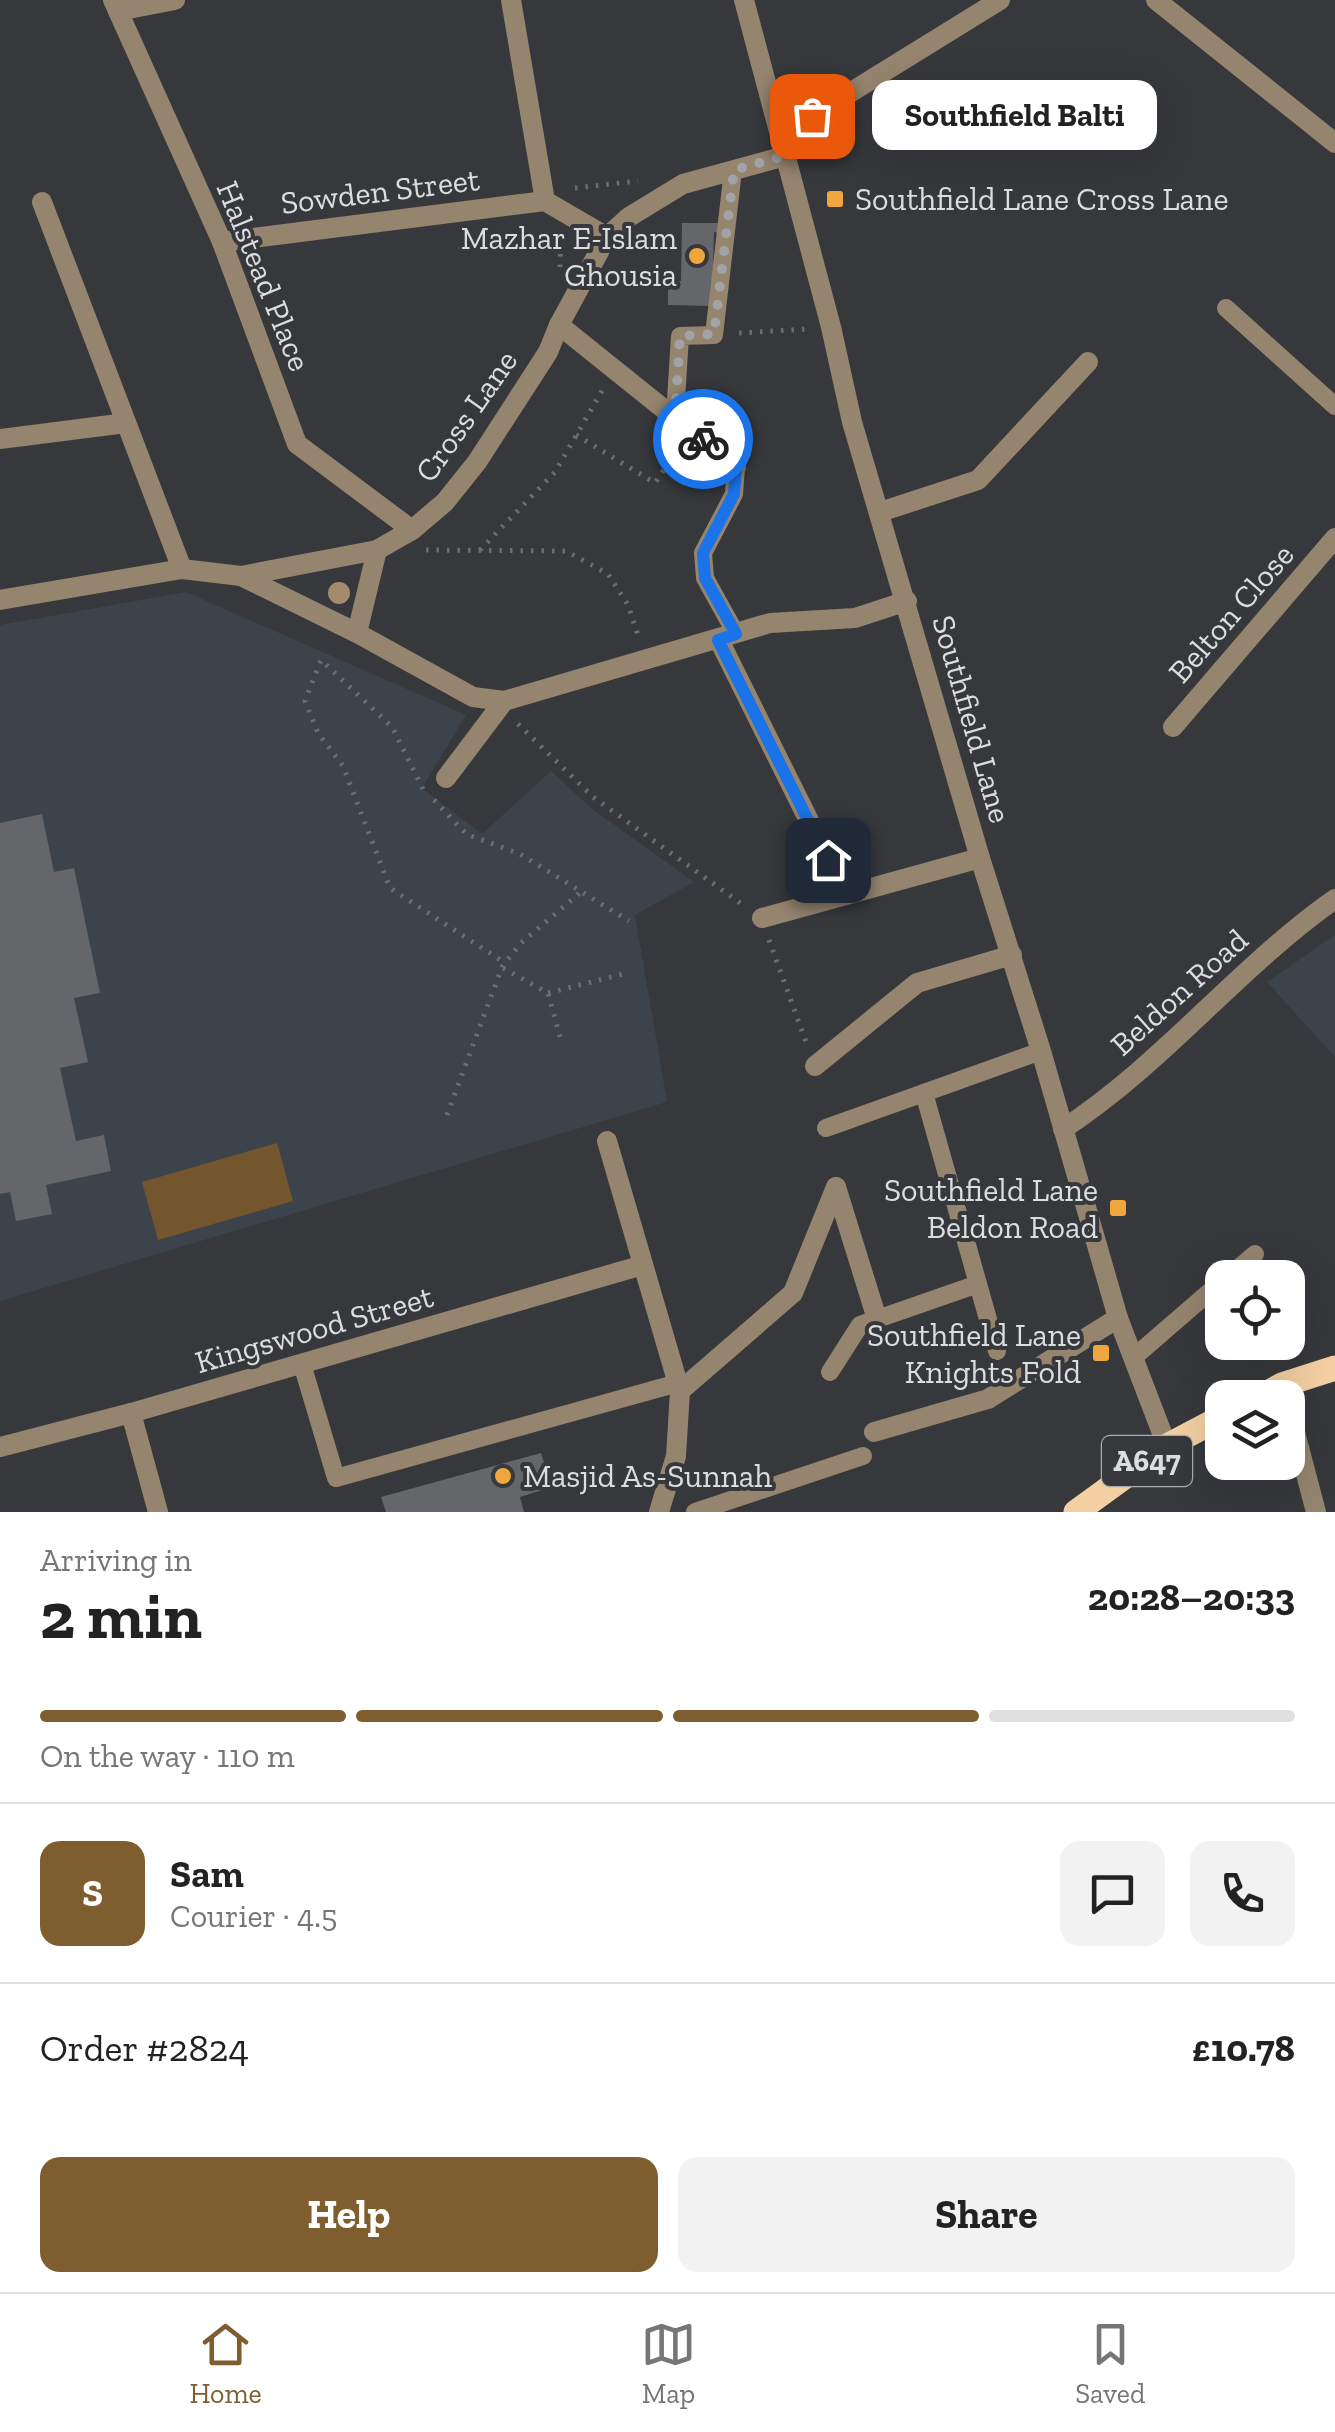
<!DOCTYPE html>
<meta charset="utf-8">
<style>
body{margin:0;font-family:"Zilla Slab",serif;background:#f2f2f2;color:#222;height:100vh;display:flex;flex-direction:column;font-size:38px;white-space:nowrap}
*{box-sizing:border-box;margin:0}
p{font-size:32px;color:#767676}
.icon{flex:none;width:55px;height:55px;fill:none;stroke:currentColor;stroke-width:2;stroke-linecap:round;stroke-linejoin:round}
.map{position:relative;height:1512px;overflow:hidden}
.drawer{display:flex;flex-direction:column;background:#fff;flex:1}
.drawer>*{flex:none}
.buttons{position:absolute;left:1205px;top:1260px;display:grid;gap:20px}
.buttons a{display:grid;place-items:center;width:100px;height:100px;border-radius:20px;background:#fff;box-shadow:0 10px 40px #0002;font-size:50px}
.pin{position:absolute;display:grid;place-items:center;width:85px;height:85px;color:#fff;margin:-42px;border-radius:20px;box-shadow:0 5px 15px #0006}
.courier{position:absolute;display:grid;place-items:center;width:100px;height:100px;margin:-50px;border:8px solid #1a73e8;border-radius:50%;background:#fff;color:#222;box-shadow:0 2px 12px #0007}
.bubble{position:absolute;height:70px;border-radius:20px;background:#fff;box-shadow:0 10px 40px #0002;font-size:32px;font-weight:700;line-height:70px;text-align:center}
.headline em{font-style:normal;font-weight:700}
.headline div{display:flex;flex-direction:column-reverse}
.headline{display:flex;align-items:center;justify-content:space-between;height:170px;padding:0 40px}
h1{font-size:65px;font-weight:700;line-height:75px}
.bar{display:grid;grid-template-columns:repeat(4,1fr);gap:15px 10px;align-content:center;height:120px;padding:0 40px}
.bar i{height:12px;border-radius:8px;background:#e0e0e0}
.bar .current{background:#7e5e2e}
.bar p{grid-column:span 4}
.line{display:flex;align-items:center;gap:25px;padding:0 40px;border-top:2px solid #e0e0e0}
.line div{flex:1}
.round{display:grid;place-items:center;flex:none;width:105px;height:105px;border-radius:20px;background:#f2f2f2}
.primary-button{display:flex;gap:20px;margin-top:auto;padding:20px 40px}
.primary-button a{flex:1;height:115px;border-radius:20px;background:#7e5e2e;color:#fff;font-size:40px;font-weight:700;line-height:115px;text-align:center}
.primary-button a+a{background:#f2f2f2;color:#222}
.tab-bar{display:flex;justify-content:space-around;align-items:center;height:140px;border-top:2px solid #e0e0e0;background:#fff;font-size:28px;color:#767676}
.tab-bar a{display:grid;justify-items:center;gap:5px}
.tab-bar .current{color:#7e5e2e}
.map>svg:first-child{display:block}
.built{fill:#3d434b}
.green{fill:#74562e}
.building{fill:#64666a}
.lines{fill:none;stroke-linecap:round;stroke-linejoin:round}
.path{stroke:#6b6d70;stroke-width:5;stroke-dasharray:2.5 8;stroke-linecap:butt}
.service{stroke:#95846e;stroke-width:18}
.minor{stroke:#95846e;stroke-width:20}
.primary{stroke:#f3cfa2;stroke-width:25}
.tree{fill:#a38b6c}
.done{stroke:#a2a3a6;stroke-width:10;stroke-dasharray:0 18}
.route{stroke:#1a73e8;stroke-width:12}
.poi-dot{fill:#efa73d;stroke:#36383b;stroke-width:4}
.labels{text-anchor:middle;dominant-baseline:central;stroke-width:8;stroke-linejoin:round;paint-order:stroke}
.shield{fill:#36383b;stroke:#aaacae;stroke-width:2.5}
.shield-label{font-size:30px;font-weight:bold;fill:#dcdddf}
.street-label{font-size:32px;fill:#dcdddf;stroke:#36383b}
.poi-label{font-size:32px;fill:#dcdddf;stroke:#36383b;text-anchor:end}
</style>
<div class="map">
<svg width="1335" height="1512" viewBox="0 0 1335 1512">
<rect width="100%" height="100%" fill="#36383b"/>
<g class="built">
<polygon points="186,592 466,715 422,788 482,834 551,771 591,808 694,882 635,915 667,1102 0,1301 0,625"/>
<polygon points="1335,935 1335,1057 1267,982"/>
</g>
<polygon class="green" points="277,1143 293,1201 158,1240 142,1182"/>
<g class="building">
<polygon points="682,223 718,223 718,233 714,232 712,306 668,305 668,280 681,281"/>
<polygon points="42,814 54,872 74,868 100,993 74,998 88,1062 60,1068 76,1141 104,1135 111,1171 46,1185 52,1214 16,1221 10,1192 0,1194 0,823"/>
<polygon points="541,1453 552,1487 520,1497 524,1512 386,1512 381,1497"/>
</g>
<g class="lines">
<g class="path">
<polyline points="575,188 638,181"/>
<polyline points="560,267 561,238"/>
<polyline points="739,333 808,329"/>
<polyline points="576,435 655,483 677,450"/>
<polyline points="426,550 566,551 608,574 628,605 639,638"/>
<polyline points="480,550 555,472 603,389"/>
<polyline points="518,724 593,797 743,905"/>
<polyline points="423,789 392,727 321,660 305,701 318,733 343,766 390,888 505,963"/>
<polyline points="434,800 466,834 520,854 629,921"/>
<polyline points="769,940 806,1042"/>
<polyline points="503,968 548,993 560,1037"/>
<polyline points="548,993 623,974"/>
<polyline points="447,1115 502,967 521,943 581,892"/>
</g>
<g class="service">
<polyline points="1226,308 1335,406"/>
<polyline points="675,416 680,336 714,335 733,170"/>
<polyline points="736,634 705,578 703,553 734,494 736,467"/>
<polyline points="924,1093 997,1351"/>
<polyline points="826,1128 1041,1051"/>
<polyline points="1227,1278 1255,1254"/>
<polyline points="1133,1358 1222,1281"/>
<polyline points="302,1364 336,1478 678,1383"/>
<polyline points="830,1372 860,1325 978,1284"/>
<polyline points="695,1512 863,1456"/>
</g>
<g class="minor">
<polyline points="113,0 222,242 297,444 412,530"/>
<polyline points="511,0 545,201"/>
<polyline points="744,0 831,327 852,422 980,858 1041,1051 1118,1318 1167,1446"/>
<polyline points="1156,0 1335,143"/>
<polyline points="118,11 175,0"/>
<polyline points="780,136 1000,0"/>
<polyline points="42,202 182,569"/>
<polyline points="222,242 545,201 607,237"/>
<polyline points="559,325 736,467"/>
<polyline points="0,439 126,423"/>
<polyline points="880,512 978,480 1088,362"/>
<polyline points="241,576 357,633 473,697 504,701 770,623 855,618 907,601"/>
<polyline points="0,600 182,569 241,576 377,550 412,530 445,502 477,462 548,352 559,325 607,237 629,217 683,184 785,156"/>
<polyline points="357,633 377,550"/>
<polyline points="719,640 845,893"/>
<polyline points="1173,727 1335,538"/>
<polyline points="446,778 504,701"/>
<polyline points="762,918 980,858"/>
<polyline points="815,1066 917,983 1012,955"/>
<path d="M1063 1129C1163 1064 1238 967 1335 899"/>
<polyline points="607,1141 680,1391"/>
<polyline points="836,1187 877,1319"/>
<polyline points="1288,1406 1316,1512"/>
<polyline points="131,1413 158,1512"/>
<polyline points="874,1432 988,1399 1118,1318"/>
<polyline points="0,1447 131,1413 643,1265"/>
<polyline points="659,1512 676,1456 680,1391 793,1293 836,1187"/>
</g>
<g class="primary">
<polyline points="1258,1398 1282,1385 1335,1368"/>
<polyline points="1076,1512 1167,1446 1222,1417"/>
</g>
</g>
<circle class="tree" cx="339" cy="593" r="11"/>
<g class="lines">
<polyline class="done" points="703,439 675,416 680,336 714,334 734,170 785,156 780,136 812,116"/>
<polyline class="route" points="703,439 736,467 734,494 703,553 705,578 736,634 718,640 828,860"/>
</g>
<g class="poi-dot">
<rect x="825" y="189" width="20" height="20" rx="5"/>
<circle cx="697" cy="256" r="10"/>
<rect x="1108" y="1198" width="20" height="20" rx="5"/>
<rect x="1091" y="1343" width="20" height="20" rx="5"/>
<circle cx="503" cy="1476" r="10"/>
</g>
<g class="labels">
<rect class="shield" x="1102" y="1436" width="90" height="50" rx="8"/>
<g class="shield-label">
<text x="1147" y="1461">A647</text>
</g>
<g class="street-label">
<text transform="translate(380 191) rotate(-7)">Sowden Street</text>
<text transform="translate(264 276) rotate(68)">Halstead Place</text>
<text transform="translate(466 416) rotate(-55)">Cross Lane</text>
<text transform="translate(1231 613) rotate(-49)">Belton Close</text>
<text transform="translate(972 719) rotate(74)">Southfield Lane</text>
<text transform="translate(1179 992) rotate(-42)">Beldon Road</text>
<text transform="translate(314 1329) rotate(-16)">Kingswood Street</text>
</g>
<g class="poi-label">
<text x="855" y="199" text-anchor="start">Southfield Lane Cross Lane</text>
<text x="677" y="238">Mazhar E-Islam<tspan x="677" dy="37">Ghousia</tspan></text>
<text x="1098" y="1190">Southfield Lane<tspan x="1098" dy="37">Beldon Road</tspan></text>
<text x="1081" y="1335">Southfield Lane<tspan x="1081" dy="37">Knights Fold</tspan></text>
<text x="523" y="1476" text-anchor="start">Masjid As-Sunnah</text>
</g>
</g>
</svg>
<div class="buttons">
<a><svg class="icon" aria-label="locate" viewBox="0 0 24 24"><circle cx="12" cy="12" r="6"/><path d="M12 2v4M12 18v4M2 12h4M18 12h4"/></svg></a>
<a><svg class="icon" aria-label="layers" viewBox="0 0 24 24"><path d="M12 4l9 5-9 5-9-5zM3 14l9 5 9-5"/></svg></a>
</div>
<div class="pin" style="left:812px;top:116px;background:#ea580c"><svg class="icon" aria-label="bag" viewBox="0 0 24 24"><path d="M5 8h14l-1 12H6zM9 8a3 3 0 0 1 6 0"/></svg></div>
<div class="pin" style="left:828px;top:860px;background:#1f2937"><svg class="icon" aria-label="home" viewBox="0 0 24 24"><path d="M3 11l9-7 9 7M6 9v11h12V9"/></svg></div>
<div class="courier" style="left:703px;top:439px"><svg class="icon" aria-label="bike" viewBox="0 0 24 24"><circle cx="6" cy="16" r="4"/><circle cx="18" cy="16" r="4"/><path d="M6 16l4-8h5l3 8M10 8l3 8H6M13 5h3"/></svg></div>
<div class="bubble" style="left:872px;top:80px;width:285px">Southfield Balti</div>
</div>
<section class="drawer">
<div class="headline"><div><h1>2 min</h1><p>Arriving in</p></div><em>20:28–20:33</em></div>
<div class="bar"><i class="current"></i><i class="current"></i><i class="current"></i><i></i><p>On the way · 110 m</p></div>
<div class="line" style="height:180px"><b class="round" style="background:#7e5e2e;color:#fff">S</b><div><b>Sam</b><p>Courier · 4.5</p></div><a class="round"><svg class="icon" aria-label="chat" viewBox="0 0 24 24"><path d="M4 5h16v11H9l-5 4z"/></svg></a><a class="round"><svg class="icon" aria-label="phone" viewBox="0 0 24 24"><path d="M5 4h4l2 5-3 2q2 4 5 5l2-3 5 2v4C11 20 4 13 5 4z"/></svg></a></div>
<div class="line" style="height:130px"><div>Order #2824</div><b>£10.78</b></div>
<div class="primary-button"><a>Help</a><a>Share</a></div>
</section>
<nav class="tab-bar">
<a class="current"><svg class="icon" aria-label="home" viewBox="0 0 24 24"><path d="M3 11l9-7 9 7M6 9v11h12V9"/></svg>Home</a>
<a><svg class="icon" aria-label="map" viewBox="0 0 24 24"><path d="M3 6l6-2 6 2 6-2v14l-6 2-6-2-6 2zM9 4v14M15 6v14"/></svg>Map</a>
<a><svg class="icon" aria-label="saved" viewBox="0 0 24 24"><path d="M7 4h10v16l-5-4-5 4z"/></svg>Saved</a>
</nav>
